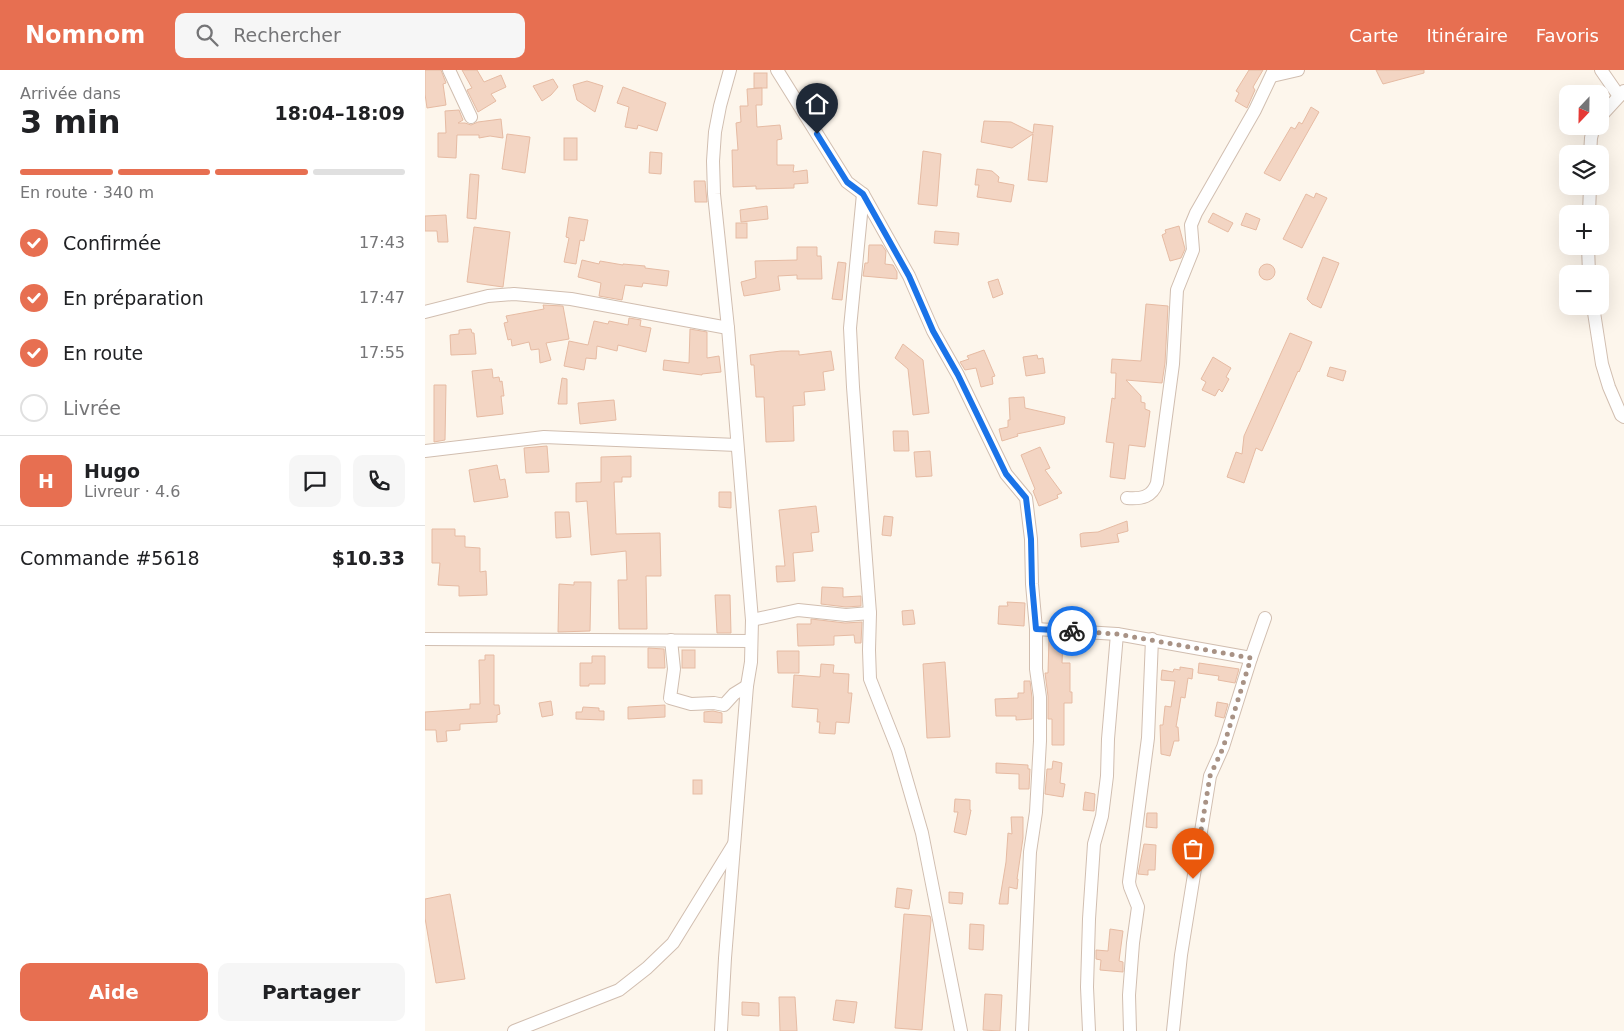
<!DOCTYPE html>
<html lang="fr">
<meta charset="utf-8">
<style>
body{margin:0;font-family:"DejaVu Sans",sans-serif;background:#f6f6f6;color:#202124;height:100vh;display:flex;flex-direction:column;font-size:19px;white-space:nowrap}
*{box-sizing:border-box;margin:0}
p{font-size:16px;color:#757577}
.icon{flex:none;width:28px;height:28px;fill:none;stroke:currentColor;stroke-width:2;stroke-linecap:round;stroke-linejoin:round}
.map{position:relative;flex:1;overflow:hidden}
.side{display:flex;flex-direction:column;background:#fff;width:425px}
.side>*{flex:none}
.needle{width:32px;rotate:202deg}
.controls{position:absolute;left:1134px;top:15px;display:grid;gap:10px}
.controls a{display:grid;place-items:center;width:50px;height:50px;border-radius:10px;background:#fff;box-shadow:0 5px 20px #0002;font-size:25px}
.pin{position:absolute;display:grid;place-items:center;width:42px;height:42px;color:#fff;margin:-51px -21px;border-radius:50% 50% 50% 0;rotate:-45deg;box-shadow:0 0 5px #0007}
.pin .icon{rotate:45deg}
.courier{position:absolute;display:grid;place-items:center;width:50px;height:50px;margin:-25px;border:4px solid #1a73e8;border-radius:50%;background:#fff;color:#222;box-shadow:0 1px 6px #0007}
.summary em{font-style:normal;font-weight:600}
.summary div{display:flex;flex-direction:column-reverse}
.summary{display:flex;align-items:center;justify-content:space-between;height:85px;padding:0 20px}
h1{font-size:32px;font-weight:600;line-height:38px}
.bar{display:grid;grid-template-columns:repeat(4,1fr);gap:8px 5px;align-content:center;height:60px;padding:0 20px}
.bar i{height:6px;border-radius:4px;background:#e0e0e0}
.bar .current{background:#e76f51}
.bar p{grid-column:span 4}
.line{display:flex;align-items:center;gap:12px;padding:0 20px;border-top:1px solid #e0e0e0}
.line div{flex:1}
.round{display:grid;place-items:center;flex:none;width:52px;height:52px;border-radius:10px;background:#f6f6f6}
ol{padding:0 20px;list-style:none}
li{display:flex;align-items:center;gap:15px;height:55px}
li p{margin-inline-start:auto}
li .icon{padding:5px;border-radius:50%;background:#e76f51;color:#fff;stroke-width:4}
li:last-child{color:#757577}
li i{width:28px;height:28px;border:2px solid #e0e0e0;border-radius:50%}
.button{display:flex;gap:10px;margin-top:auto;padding:10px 20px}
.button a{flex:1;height:58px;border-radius:10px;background:#e76f51;color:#fff;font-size:20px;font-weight:600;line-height:58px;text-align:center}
.button a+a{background:#f6f6f6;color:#202124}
header{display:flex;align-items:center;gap:30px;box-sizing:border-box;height:70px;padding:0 25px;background:#e76f51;color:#fff}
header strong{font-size:24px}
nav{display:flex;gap:28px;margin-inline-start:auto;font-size:18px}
.search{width:350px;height:45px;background:#f6f6f6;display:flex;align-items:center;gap:12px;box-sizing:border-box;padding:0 18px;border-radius:10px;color:#757577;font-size:19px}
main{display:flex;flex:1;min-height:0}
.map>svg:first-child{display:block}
.building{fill:#f3d5c3;stroke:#e6bba3}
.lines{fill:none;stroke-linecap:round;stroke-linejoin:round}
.minor-casing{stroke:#d1beb0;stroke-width:14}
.minor{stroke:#fff;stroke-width:12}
.done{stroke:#a89285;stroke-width:5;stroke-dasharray:0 9}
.route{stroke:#1a73e8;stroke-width:6}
</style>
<header>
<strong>Nomnom</strong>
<div class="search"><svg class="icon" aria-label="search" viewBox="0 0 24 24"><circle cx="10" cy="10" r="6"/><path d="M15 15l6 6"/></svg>Rechercher</div>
<nav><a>Carte</a><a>Itinéraire</a><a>Favoris</a></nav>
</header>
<main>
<section class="side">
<div class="summary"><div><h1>3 min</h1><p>Arrivée dans</p></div><em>18:04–18:09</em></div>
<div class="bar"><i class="current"></i><i class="current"></i><i class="current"></i><i></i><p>En route · 340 m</p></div>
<ol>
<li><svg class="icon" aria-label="check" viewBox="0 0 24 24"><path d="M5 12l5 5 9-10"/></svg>Confirmée<p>17:43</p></li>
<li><svg class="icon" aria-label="check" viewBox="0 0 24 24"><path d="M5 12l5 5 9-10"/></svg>En préparation<p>17:47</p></li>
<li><svg class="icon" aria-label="check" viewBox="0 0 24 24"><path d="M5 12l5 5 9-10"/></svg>En route<p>17:55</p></li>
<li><i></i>Livrée</li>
</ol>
<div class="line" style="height:90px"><b class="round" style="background:#e76f51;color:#fff">H</b><div><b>Hugo</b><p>Livreur · 4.6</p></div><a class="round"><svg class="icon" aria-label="chat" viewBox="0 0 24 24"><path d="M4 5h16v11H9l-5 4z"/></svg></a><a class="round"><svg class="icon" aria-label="phone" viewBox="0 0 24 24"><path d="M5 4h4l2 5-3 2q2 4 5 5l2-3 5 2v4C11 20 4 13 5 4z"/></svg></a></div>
<div class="line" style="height:65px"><div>Commande #5618</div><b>$10.33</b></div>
<div class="button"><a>Aide</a><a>Partager</a></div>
</section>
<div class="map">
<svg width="1199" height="961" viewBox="0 0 1199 961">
<rect width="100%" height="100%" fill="#fdf6ec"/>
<g class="building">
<polygon points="0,0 16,0 21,13 18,14 21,35 2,38 0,24"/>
<polygon points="37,0 52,0 59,12 76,5 81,17 66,24 71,31 53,42 42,20 47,18"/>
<polygon points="824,0 838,0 828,17 830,20 822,38 810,31 814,23 811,21"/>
<polygon points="951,0 999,0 999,3 958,14"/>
<rect x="329" y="3" width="13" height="15"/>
<polygon points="128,9 133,17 126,25 117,31 108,16"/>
<polygon points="162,11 178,16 170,42 152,30 148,15"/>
<polygon points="198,17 241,33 232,61 213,55 212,59 200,57 204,37 192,33"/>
<polygon points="337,18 337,35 331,35 332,57 355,55 357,69 352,70 352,95 369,95 368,102 382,100 383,113 369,114 369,118 331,119 331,116 308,117 307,80 313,80 311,53 316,52 315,36 323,36 322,19"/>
<polygon points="886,37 894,42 855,111 839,103 866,57 870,59 874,52 877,54"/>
<polygon points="34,40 38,50 33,53 40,53 46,55 53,52 76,49 78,68 65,66 54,68 54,65 32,65 31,88 13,87 13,63 21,63 20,41"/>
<polygon points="559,51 586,52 608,63 609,54 628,56 622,112 603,110 608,64 587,78 556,72"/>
<polygon points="82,64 105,67 100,103 77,99"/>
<rect x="139" y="68" width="13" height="22"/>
<polygon points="498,81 516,84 512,136 493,134"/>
<polygon points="225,82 237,83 236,104 224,103"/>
<polygon points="552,99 567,101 574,107 573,112 589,115 586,132 552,127 554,115 550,115"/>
<polygon points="45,104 54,105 51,149 42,148"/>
<polygon points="269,111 280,111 282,132 270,132"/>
<polygon points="891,123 902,128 877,178 858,169 881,124 889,128"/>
<polygon points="342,136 343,149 316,152 315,140"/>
<polygon points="788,143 808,153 803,162 783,152"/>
<polygon points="821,143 835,149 831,160 816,155"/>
<polygon points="21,145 23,172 13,172 12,161 0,161 0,146"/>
<polygon points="144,147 163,150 159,171 155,170 151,194 139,192 144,168 141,167"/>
<rect x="311" y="153" width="11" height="15"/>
<polygon points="754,156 760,179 756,188 745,191 737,165 741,163 740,160"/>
<polygon points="49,157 85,162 78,217 42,212"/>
<polygon points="510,161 534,163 533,175 509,173"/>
<polygon points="444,175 457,175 461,181 460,194 468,195 472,202 472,209 438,206 440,193 443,193"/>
<polygon points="372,177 392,177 392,186 396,186 397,209 372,209 372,205 353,206 355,220 319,226 316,212 331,208 330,191 372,190"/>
<polygon points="898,187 914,193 896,238 887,234 882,229"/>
<polygon points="157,190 174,194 175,191 198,195 198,194 220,196 220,198 244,201 242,216 218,213 217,217 200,215 197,230 174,226 176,213 153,207"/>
<polygon points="413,192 421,193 417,230 407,229"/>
<circle cx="842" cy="202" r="8"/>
<polygon points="573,209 578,224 568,228 563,212"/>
<polygon points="721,234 743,236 740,293 737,313 701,310 716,326 716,332 720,333 720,339 725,341 720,377 704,375 700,409 685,407 689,373 681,372 687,328 690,329 691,303 686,303 687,289 716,291"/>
<polygon points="118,235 138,236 144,269 121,273 126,290 115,293 114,279 106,280 104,272 87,276 86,269 83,270 79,253 83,252 81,246 119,239"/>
<polygon points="204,248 216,250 215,256 226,258 221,282 193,275 192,281 172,276 171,289 161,288 159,300 139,296 144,271 163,275 169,251 183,254 184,251 203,255"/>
<polygon points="46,259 47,263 49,263 51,284 26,285 25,265 34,264 34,260"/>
<polygon points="265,259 282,262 282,288 294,286 296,302 277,304 277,305 238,300 239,290 264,293"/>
<polygon points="865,263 887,272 874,302 873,301 837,381 831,378 819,413 802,407 811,382 817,384 819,366"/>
<polygon points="478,274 498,290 504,343 488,345 483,299 470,288"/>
<polygon points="559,280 570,306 567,307 568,314 556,317 551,298 540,300 535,292 544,289 542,286"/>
<polygon points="356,281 374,281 374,285 406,281 409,300 398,302 400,320 379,322 380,335 368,336 369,371 341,372 339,327 331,327 329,295 326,295 325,285"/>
<polygon points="612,285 613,289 618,288 620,303 601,306 598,287"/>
<polygon points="788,287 806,298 801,307 804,309 797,322 794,319 790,326 777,320 781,312 776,309"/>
<polygon points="905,297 921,301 918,311 902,306"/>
<polygon points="67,299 68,308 74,307 75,312 77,311 79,326 76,326 78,344 52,347 47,301"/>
<polygon points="137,308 142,309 142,334 133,334"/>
<polygon points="9,315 21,315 20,370 9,372"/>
<polygon points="599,327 600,338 640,347 639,354 592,364 593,366 577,371 574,359 583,357 583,350 585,350 584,328"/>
<polygon points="189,330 191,350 155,354 153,333"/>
<polygon points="468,361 483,361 484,381 469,381"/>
<polygon points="122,376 124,402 101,403 99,378"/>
<polygon points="615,377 625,398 620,400 637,423 632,425 633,428 614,436 608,421 610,419 596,385"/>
<polygon points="505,381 507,406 491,407 489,382"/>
<polygon points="206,386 206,407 197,407 197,412 189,412 191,464 235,463 236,506 221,506 222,559 194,559 193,510 202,510 201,481 166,485 162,431 151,432 151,413 176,412 176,387"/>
<polygon points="72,395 75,410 80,409 83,427 49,432 44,400"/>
<polygon points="294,422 306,422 306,438 294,437"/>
<polygon points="391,436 394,462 386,463 388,481 368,483 370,511 352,512 351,496 360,496 354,440"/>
<polygon points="130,442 144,442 146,467 131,468"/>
<polygon points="459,446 468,447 466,466 457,465"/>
<polygon points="702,451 703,461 692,464 694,472 656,477 655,464 658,463 673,462"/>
<polygon points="7,459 30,459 30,466 40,466 40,477 55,478 55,502 61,501 62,525 34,526 34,516 13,515 15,493 7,493"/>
<polygon points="149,512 166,512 165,561 133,562 134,514 149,515"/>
<polygon points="397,517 418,518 418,527 436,526 436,536 421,537 396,534"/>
<polygon points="290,525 305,525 306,563 292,563"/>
<polygon points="582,532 600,533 599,556 573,554 574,536 583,536"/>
<polygon points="488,540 490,554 478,555 477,541"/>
<polygon points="386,549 420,553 437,552 436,573 430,573 429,565 409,566 409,575 373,576 372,554 386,554"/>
<polygon points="624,568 638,569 637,593 645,593 645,622 647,622 647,633 639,633 639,675 627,675 627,649 623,649 623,626 620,603 623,603"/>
<polygon points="223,578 239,579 240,598 223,598"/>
<rect x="257" y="580" width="13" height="18"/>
<polygon points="352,581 374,581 374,603 353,603"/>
<polygon points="60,585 69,585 69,635 74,635 75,644 72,645 72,652 35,654 35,660 21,661 22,671 12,672 11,660 0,660 0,642 45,639 45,634 55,634 54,590 60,590"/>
<polygon points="167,586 180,586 180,614 164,614 164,616 155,616 155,593 167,593"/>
<polygon points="520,592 525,667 502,668 498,594"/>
<polygon points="774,593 814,599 810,613 793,610 794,606 773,603"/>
<polygon points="396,594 409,595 408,603 424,604 423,623 427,623 424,653 411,652 410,664 394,663 395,652 392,652 393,639 367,637 369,605 395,607"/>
<polygon points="755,597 768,599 767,609 763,608 760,628 756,627 751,657 753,657 754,671 749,671 745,686 736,684 735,655 738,655 740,636 746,637 750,611 736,610 737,600 748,602 749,599 755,600"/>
<polygon points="599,611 605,611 607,628 607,649 591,650 591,646 571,646 570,629 593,628 593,623 599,623"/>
<polygon points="126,631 128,645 117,647 114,633"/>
<polygon points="792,632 803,634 799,648 790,646"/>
<polygon points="240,635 240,647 203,649 203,637"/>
<polygon points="158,637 174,638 174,641 179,641 179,650 151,649 151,642 157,642"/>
<polygon points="288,641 297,643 297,653 279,652 279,642"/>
<polygon points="628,691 637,693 635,713 640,714 638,727 620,724 622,699 627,699"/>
<polygon points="571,693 603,695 603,699 605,699 604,719 594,719 594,704 571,703"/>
<rect x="268" y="710" width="9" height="14"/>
<polygon points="660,722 670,724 669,741 658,740"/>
<polygon points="530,729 545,730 545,740 546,740 541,765 529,762 533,742 529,742"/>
<polygon points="722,743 732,743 732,758 721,757"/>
<polygon points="586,747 598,747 598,768 592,809 593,809 592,819 584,817 583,834 574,834 581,792 583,763 587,764"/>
<polygon points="719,774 731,775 730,800 723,800 723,805 713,804"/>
<polygon points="472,818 487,820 484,839 470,837"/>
<polygon points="524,822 538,823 537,834 524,833"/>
<polygon points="25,824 40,909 11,913 0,848 0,829"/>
<polygon points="479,844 505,846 506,850 497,960 470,958"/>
<polygon points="545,854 559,855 558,880 544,879"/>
<polygon points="685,859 698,861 694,891 698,892 698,902 675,900 676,890 671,889 671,880 683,881"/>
<polygon points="560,924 577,925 575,961 558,960"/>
<polygon points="354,927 370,927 372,961 355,961"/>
<polygon points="411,930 432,932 429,953 408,950"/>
<polygon points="317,932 334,933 334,946 317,945"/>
</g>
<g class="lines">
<g class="minor-casing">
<g id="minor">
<polyline points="24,0 46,47"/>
<polyline points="352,0 422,112 438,124 484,206 508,261 533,305 581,404 601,428 606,469 607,514 611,559 611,599 615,627 615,671 611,742 605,782 597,961"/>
<polyline points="1176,0 1194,26"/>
<polyline points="847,6 873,0"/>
<polyline points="1175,47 1199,21"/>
<polyline points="1165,84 1166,68 1169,56"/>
<polyline points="438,124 425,258 428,317 445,543 444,580 445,609 473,680 497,763 536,961"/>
<polyline points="1164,144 1165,116"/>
<polyline points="1163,176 1164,204"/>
<polyline points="1168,236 1177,294 1184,317 1196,345 1199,347"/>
<polyline points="0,242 63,226 89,224 146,229 303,258"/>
<polyline points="0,381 119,367 312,375"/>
<path d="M702 428C717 429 727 427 732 413L748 294 752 220 768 180 766 155 771 143 830 40 849 0"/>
<polyline points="327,550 373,540 421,545 445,543"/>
<polyline points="611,559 692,564 826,588"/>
<polyline points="0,569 326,571"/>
<polyline points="246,570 249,599 245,628 266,634 289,633 299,635 309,624 322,616"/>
<polyline points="89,961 194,920 222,898 248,873 309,774"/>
<polyline points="296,961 300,888 322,616 326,592 327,550 303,258 289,124 288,91 290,62 295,36 305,0"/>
<polyline points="664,961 662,917 664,849 669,774 677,746 682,706 683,669 692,564"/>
<polyline points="705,961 704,925 708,873 713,837 705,817 704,812 723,668 727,569"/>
<polyline points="748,961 756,885 785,706 798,677 826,588 840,548"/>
</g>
</g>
<use href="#minor" class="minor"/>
</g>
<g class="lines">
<polyline class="done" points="647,561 692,564 826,588 798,678 785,706 768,809"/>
<polyline class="route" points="392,64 422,112 438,124 484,206 508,261 533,305 581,404 601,428 606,469 607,514 611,559 647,561"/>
</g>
</svg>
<div class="controls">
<a><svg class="needle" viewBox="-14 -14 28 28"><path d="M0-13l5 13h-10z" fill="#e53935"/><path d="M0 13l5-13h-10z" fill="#757577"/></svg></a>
<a><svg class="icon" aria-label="layers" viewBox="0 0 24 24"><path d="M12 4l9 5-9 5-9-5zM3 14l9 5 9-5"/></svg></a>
<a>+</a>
<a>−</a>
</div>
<div class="pin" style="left:768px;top:809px;background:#ea580c"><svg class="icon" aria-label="bag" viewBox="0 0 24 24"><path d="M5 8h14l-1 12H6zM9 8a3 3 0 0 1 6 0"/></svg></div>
<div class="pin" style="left:392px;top:64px;background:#1f2937"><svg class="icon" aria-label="home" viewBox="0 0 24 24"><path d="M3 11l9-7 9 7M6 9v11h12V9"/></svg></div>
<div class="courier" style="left:647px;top:561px"><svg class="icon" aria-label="bike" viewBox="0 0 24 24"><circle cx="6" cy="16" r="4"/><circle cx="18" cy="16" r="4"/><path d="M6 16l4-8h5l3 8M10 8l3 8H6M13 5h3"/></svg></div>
</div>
</main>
